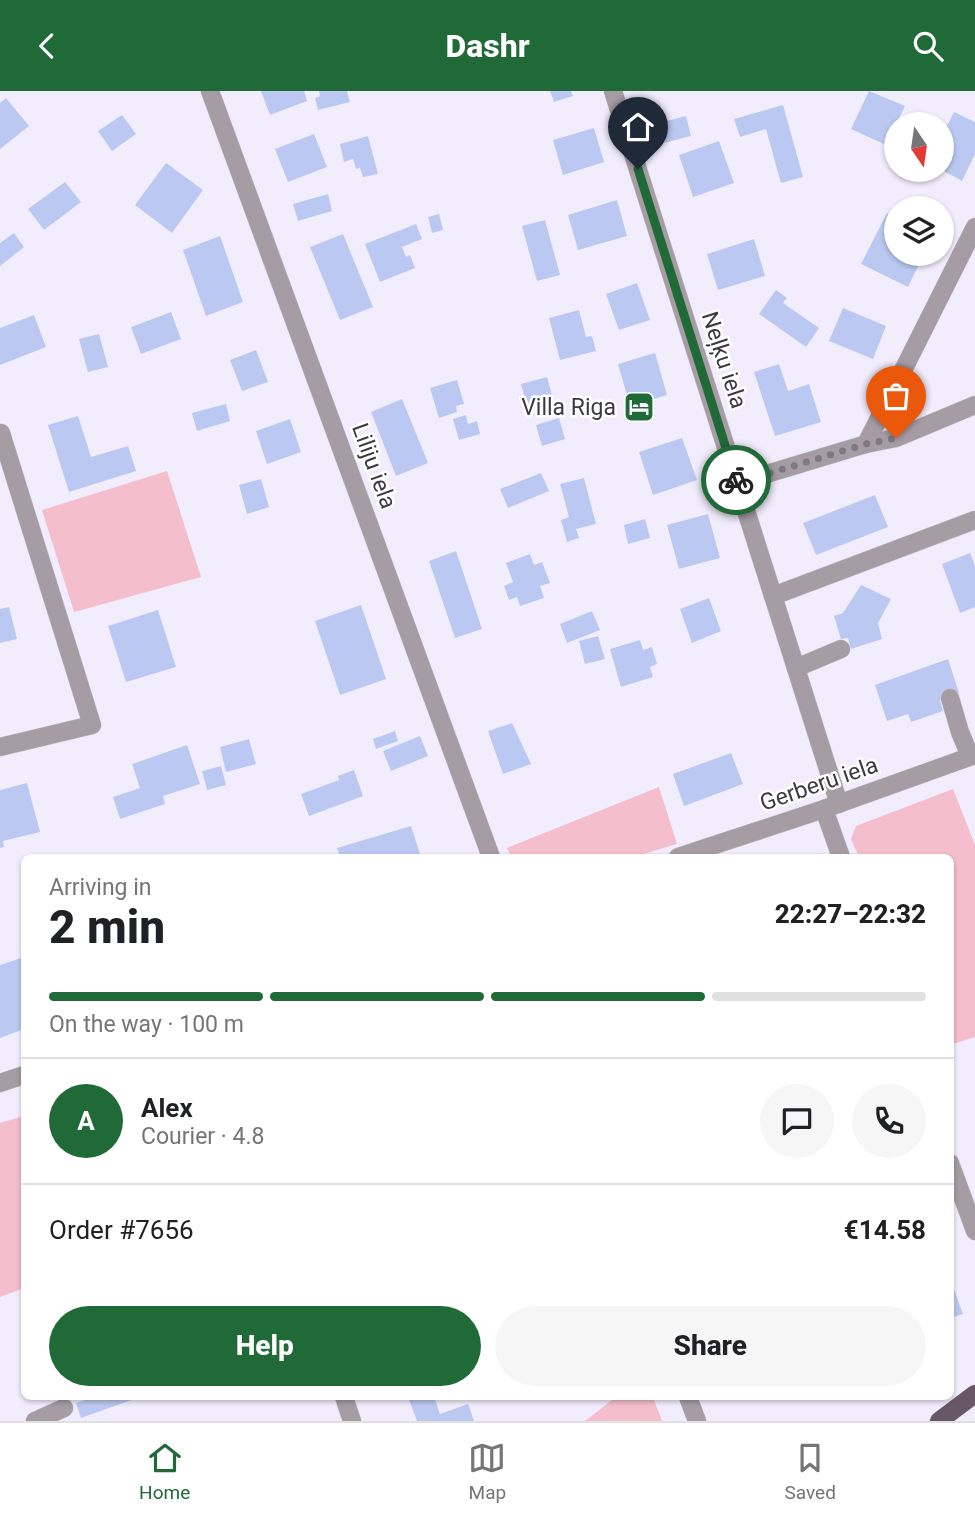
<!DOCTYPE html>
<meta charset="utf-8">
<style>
body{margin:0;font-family:Roboto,sans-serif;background:#f6f6f6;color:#202124;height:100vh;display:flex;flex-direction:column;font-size:26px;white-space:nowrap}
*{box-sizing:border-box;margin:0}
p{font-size:23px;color:#757577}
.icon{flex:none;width:38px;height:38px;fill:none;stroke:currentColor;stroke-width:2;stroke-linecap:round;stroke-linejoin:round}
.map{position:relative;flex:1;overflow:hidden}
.side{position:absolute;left:21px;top:763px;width:933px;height:546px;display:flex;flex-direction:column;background:#fff;border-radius:10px;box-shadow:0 2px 5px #0004}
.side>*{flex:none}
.needle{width:46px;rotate:167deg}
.fabs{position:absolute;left:884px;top:21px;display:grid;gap:14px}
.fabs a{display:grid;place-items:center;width:70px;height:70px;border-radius:50%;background:#fff;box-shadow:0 2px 5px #0004;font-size:35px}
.pin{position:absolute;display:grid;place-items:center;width:60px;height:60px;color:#fff;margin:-72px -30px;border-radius:50% 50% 50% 0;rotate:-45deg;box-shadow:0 0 7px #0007}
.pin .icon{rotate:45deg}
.courier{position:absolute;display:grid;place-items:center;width:70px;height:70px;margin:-35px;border:5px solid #206a38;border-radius:50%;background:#fff;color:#222;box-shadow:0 2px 9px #0007}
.head em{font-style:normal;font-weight:800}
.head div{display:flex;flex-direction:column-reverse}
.head{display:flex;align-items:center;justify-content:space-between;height:119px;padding:0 28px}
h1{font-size:46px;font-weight:800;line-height:52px}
.bar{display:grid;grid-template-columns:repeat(4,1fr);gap:10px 7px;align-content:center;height:84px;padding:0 28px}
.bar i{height:9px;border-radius:5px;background:#e0e0e0}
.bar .active{background:#206a38}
.bar p{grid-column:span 4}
.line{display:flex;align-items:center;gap:18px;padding:0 28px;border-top:2px solid #e0e0e0}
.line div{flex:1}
.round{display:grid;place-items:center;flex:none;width:74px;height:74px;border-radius:37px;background:#f6f6f6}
.cta{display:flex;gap:14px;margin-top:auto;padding:14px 28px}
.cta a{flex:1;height:80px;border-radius:42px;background:#206a38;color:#fff;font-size:28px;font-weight:800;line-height:80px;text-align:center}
.cta a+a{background:#f6f6f6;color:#202124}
header{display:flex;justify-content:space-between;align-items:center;height:91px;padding:0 28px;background:#206a38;color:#fff;font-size:32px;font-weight:800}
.menu{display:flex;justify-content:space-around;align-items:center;height:98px;border-top:2px solid #e0e0e0;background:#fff;font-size:19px;color:#757577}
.menu a{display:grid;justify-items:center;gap:4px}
.menu .active{color:#206a38}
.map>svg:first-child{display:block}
.green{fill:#f4becd}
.building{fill:#bbc9f2}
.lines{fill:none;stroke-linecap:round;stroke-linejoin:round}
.minor-casing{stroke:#cec9d8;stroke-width:19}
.major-casing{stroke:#cec9d8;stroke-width:19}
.minor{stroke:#a69ca4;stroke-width:18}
.major{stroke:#685766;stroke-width:18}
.done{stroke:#7c7884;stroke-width:7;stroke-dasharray:0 12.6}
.route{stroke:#206a38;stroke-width:9}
.labels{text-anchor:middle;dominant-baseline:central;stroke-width:5;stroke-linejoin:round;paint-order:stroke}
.street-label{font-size:23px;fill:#3c3943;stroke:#fff}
.poi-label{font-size:23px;fill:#3c3943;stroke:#fff;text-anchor:end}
</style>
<header><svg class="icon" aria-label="back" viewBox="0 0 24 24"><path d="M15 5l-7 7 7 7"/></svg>Dashr<svg class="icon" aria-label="search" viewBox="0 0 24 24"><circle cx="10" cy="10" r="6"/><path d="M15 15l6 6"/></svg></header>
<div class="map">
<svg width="975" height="1330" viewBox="0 0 975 1330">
<rect width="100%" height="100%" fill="#f2edfd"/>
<g class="green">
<polygon points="167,380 201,486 74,521 42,419"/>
<polygon points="659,696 677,753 634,766 511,766 507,757"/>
<polygon points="953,698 975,754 975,946 950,954 950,766 859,766 851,748 856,735"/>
<polygon points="24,1025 24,1197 0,1206 0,1032"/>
<polygon points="616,1306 653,1306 662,1330 585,1330"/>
</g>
<g class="building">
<polygon points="261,0 304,0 307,10 270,24"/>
<polygon points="319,0 347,0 350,11 318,19 315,7 320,5"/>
<polygon points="550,0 571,0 573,5 554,11"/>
<polygon points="869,0 905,15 886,54 851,38"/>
<polygon points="6,7 29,35 0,58 0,12"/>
<polygon points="783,14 803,86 781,92 766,38 740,46 734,28"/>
<polygon points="954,21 975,31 975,63 962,90 942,79 942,45"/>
<polygon points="122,24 136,43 112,60 98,40"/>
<polygon points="686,25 691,45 656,54 651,34"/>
<polygon points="594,37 604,71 563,84 553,49"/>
<polygon points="314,43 327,76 288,91 275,58"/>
<polygon points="368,45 378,83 363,86 360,77 356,78 353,68 344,71 340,53"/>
<polygon points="719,50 734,92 693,106 679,64"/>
<polygon points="166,72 203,99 172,142 135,114"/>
<polygon points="65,91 81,111 44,139 28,118"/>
<polygon points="328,103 332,120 298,130 293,113"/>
<polygon points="617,109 627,145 578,159 568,124"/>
<polygon points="887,122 896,126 896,163 924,163 908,196 861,173"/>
<polygon points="439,123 443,139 432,142 428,126"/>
<polygon points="545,129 560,184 537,190 522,135"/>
<polygon points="416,133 422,148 402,156 406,166 410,164 415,177 380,191 365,153"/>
<polygon points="14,142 24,156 0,175 0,152"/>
<polygon points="343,143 373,216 340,229 310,156"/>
<polygon points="220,145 243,211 206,225 183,159"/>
<polygon points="754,148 765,185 718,199 707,163"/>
<polygon points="637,192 650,229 619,239 606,203"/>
<polygon points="776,199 787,207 783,212 819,237 806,256 759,223"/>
<polygon points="843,217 886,235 873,268 829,250"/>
<polygon points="579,219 586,246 592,245 596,260 560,269 549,227"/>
<polygon points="171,221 181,248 141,263 131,236"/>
<polygon points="34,224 46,256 0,274 0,237"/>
<polygon points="99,243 108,276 88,281 79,248"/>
<polygon points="256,259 268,291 242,300 230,269"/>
<polygon points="655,262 667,304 630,315 618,273"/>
<polygon points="779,273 788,300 809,293 821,331 775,345 754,281"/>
<polygon points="547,286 554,312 528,319 521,293"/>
<polygon points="457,289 464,313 456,315 457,321 439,327 430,297"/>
<polygon points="402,308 428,372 396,385 371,321"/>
<polygon points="226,313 230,330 197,340 192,322"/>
<polygon points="466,324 468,333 477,330 480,343 459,349 453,328"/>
<polygon points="78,325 91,366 128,355 136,380 69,401 48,334"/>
<polygon points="559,327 565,348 542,355 536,334"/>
<polygon points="290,328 301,361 267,373 256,340"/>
<polygon points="682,347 697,389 653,404 639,361"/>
<polygon points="541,382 549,400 508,417 500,398"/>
<polygon points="584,387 596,433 576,438 579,447 567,451 561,429 569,426 560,393"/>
<polygon points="261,388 269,416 247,423 239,394"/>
<polygon points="875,404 888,436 816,464 803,432"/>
<polygon points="708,423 720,467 679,478 667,434"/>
<polygon points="645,428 650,447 628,453 624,434"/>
<polygon points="456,460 482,538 455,547 429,470"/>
<polygon points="970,462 975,475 975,516 960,522 942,473"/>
<polygon points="530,463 534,474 542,471 550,492 540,495 544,507 520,515 517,506 509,509 504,495 513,491 506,472"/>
<polygon points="861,494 891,508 878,532 882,548 851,558 848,547 841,548 834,525 843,522"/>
<polygon points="709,507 721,540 692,552 680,518"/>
<polygon points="361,514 386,588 340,604 315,530"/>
<polygon points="9,516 17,548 0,552 0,518"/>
<polygon points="158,519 176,576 126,591 108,535"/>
<polygon points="592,520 600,539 567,552 560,533"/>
<polygon points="598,545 605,568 585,573 579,550"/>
<polygon points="640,549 643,559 652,556 657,573 650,576 653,586 621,596 610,558"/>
<polygon points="948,568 959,602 940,609 943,620 911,631 908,623 887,630 875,594"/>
<polygon points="512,632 531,673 503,683 488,640"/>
<polygon points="395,640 398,650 376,658 373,648"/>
<polygon points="420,645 428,665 391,680 383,660"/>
<polygon points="249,648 256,673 226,681 220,656"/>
<polygon points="187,654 200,693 163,705 165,713 120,728 113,706 140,697 132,673"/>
<polygon points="731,662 743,693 684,715 673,683"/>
<polygon points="221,675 226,694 207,699 202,680"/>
<polygon points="354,679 363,705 309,725 301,703 339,689 338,685"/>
<polygon points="27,692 40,741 3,750 4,756 0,757 0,699"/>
<polygon points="411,735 421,766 340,766 337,757"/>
<polygon points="21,867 24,877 24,938 0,947 0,874"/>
<polygon points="950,1187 963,1223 950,1227"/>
<polygon points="94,1306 140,1306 81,1327 76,1312"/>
<polygon points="408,1306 434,1306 440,1323 468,1313 474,1330 417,1330"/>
</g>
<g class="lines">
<g class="minor-casing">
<g id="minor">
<polyline points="210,0 491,766"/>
<polyline points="613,0 839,713"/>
<polyline points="866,353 896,347 975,314"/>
<polyline points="737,392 866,353 975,136"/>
<polyline points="773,505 975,429"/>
<polyline points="796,577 841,558"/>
<polyline points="950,607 960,641 970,665"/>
<polyline points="0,656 92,634 1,342"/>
<polyline points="824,718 841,766"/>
<polyline points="678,766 824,718 975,664"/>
<polyline points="0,992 24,984"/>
<polyline points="950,1072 975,1140"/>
<polyline points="344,1306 352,1330"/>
<polyline points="688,1306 697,1330"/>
<polyline points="35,1330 64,1317"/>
</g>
</g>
<g class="major-casing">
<polyline id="major" points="939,1330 975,1303"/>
</g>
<use href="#minor" class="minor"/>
<use href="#major" class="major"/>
</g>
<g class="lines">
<polyline class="done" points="736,389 737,392 866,353 896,347"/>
<polyline class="route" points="638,78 736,389"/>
</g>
<defs>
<g id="hotel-square" transform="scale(1.575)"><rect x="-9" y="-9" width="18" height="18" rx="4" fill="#206a38" stroke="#fff"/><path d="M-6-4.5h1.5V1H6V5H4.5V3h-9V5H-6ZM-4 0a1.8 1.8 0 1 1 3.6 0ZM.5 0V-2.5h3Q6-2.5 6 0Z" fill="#fff"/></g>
</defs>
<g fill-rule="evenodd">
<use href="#hotel-square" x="639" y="316"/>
</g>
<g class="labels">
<g class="street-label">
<text transform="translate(724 269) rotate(72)">Neļķu iela</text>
<text transform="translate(374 375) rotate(70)">Liliju iela</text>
<text transform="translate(819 693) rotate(-19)">Gerberu iela</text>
</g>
<g class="poi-label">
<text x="616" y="316">Villa Riga</text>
</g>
</g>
</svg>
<div class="fabs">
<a><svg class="needle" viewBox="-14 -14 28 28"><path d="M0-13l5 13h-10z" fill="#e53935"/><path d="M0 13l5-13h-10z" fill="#757577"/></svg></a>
<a><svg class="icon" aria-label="layers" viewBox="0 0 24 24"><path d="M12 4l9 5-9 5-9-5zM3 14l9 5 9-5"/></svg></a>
</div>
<div class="pin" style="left:896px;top:347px;background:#ea580c"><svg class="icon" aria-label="bag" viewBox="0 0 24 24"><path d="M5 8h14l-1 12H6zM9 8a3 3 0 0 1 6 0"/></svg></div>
<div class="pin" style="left:638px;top:78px;background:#1f2937"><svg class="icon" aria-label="home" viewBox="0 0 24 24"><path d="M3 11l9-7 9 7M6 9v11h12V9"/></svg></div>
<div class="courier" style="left:736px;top:389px"><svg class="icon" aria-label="bike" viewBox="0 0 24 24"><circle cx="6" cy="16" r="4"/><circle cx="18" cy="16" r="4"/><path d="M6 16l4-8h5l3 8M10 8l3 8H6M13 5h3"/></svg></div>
<section class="side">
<div class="head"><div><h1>2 min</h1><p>Arriving in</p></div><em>22:27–22:32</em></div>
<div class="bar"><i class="active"></i><i class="active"></i><i class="active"></i><i></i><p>On the way · 100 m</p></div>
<div class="line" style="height:126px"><b class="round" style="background:#206a38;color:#fff">A</b><div><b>Alex</b><p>Courier · 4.8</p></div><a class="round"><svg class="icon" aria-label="chat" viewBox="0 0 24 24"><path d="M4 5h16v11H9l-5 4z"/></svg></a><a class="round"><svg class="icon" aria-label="phone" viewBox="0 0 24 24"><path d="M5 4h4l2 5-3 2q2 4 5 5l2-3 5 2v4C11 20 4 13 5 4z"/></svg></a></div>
<div class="line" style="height:91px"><div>Order #7656</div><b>€14.58</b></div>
<div class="cta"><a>Help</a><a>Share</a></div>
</section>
</div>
<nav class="menu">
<a class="active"><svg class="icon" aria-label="home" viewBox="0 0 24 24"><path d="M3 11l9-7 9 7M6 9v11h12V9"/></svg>Home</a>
<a><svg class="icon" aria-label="map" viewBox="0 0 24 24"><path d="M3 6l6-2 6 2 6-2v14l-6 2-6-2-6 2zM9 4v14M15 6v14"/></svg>Map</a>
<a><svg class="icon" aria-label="saved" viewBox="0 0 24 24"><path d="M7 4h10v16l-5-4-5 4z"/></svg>Saved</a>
</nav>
